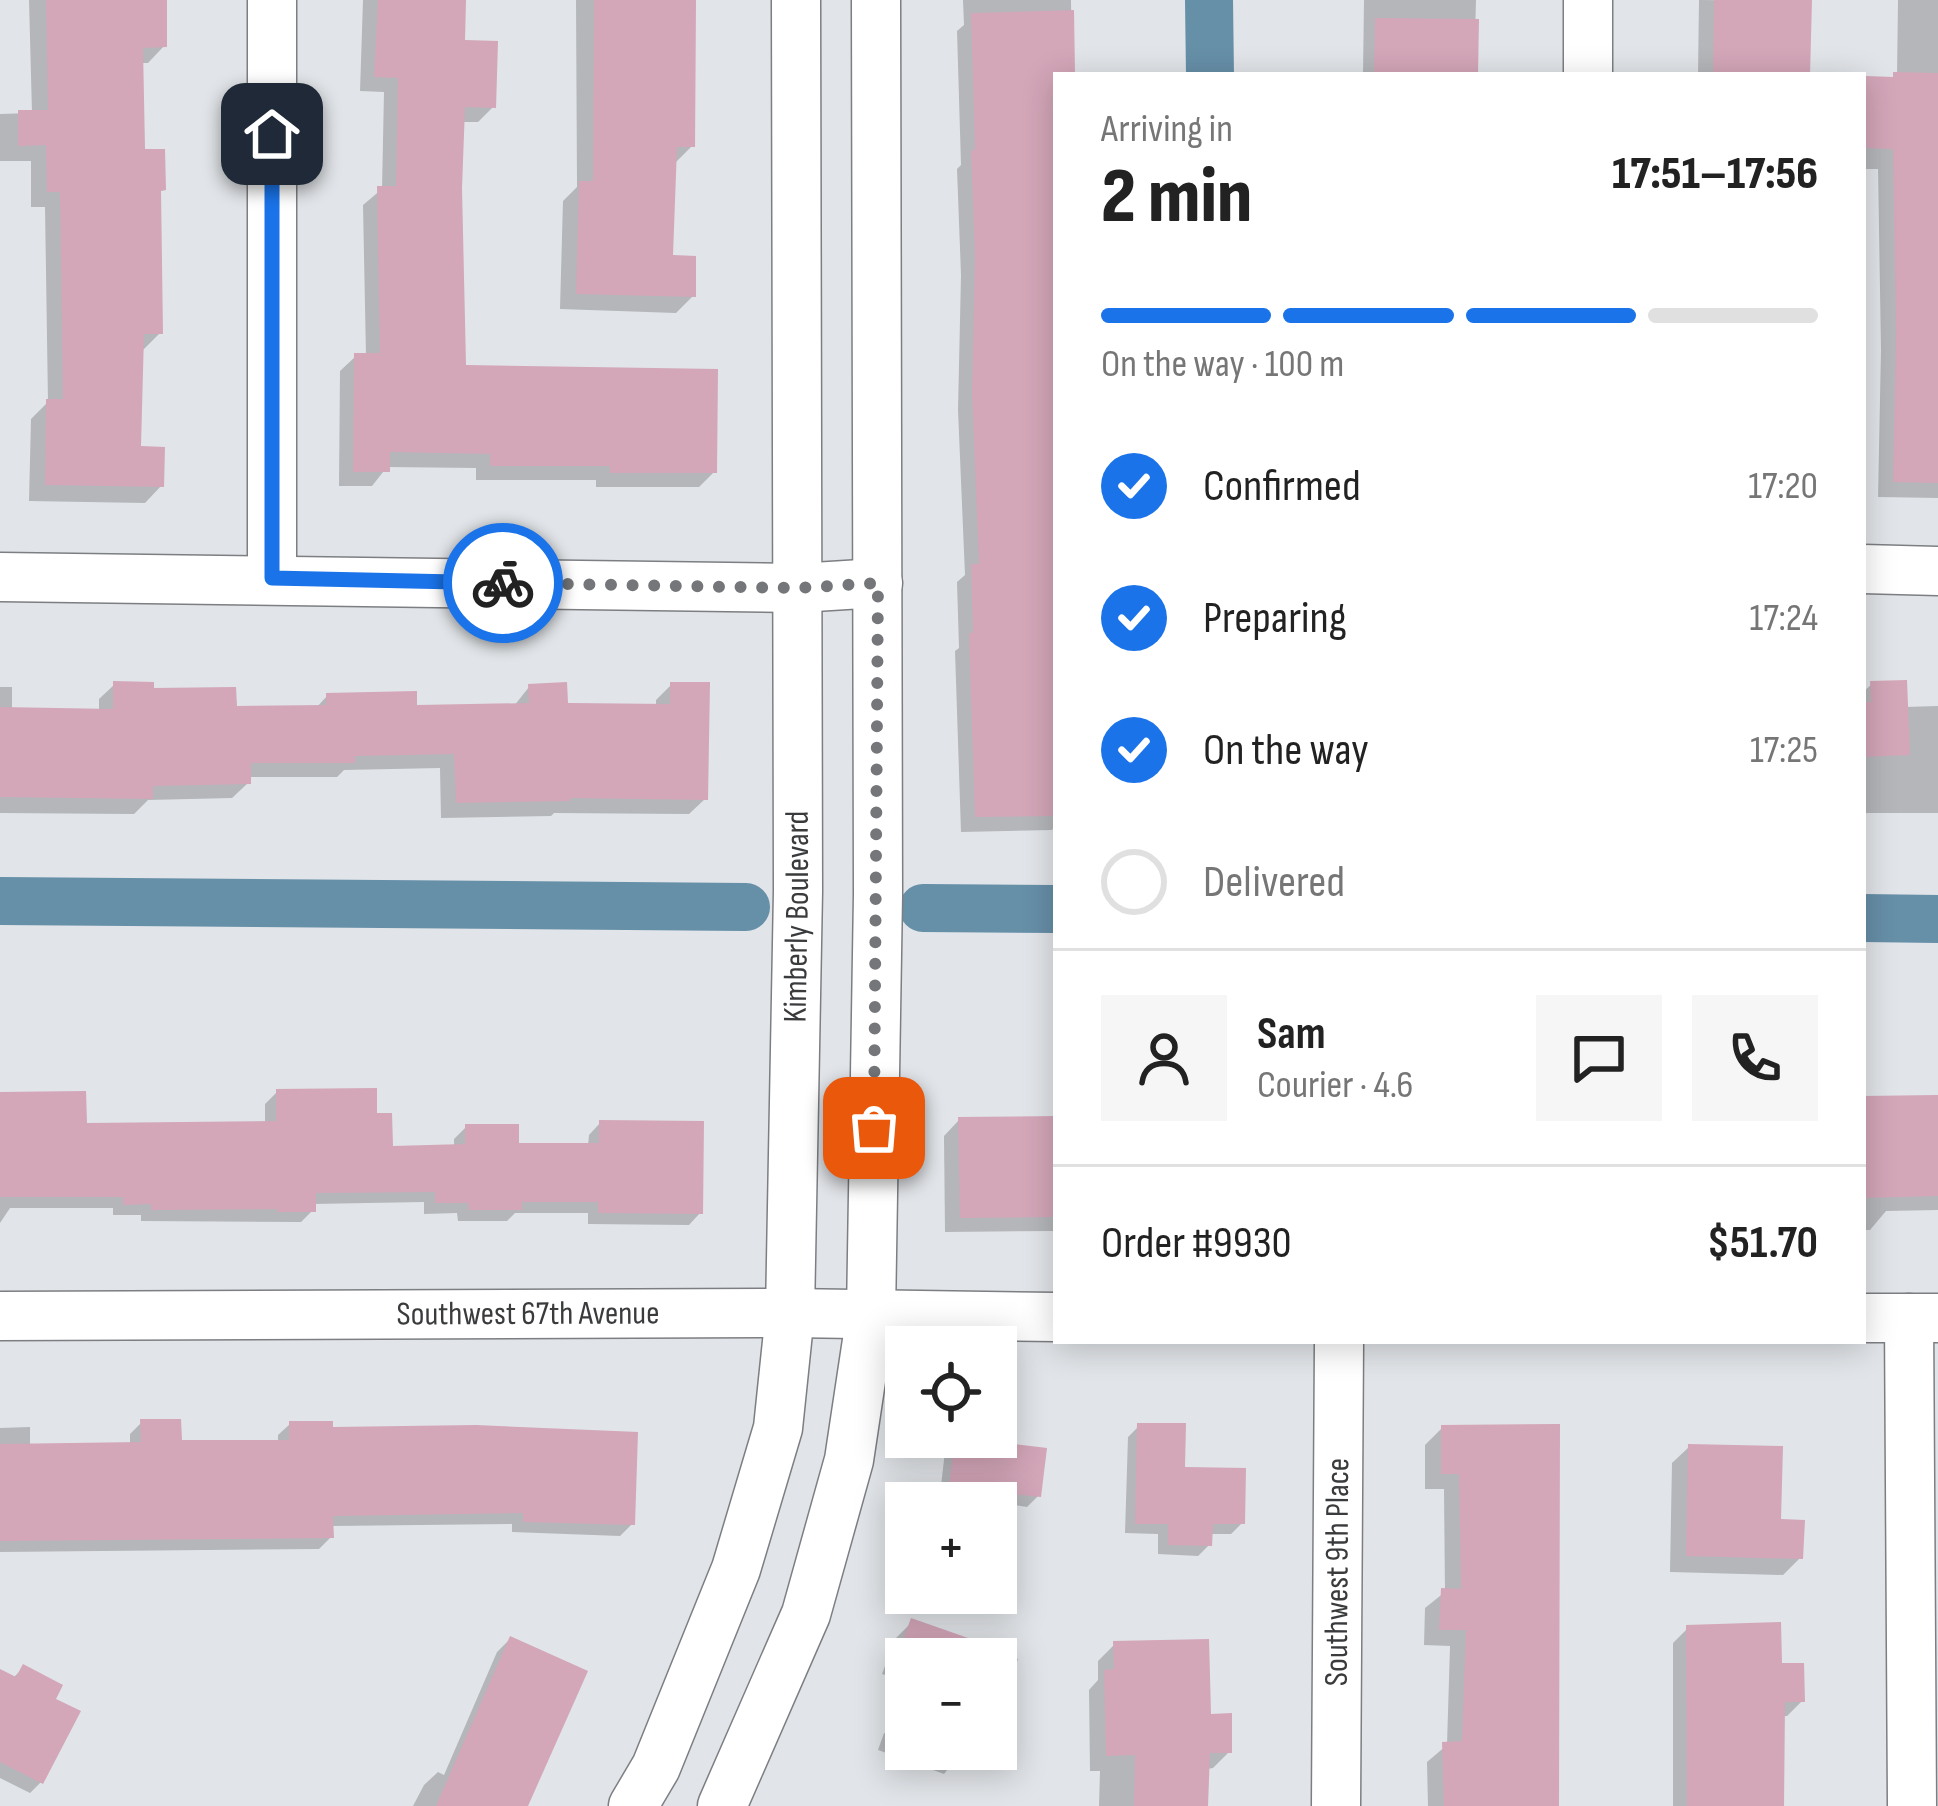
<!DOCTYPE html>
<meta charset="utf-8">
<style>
body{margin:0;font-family:"Sofia Sans Condensed",sans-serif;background:#f6f6f6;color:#222;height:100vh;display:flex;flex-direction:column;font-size:45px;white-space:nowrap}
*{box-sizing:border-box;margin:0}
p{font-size:39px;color:#767676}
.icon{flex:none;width:66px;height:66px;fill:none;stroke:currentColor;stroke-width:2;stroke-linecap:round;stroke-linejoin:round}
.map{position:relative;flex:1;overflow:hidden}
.panel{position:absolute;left:1053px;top:72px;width:813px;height:1272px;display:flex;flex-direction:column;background:#fff;border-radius:0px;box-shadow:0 6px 30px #0003}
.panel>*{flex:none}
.buttons{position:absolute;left:885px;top:1326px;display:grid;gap:24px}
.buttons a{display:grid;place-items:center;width:132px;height:132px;border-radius:0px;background:#fff;box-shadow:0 6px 30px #0003;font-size:60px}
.pin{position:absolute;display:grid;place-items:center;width:102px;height:102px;color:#fff;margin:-51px;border-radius:24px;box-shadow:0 6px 18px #0006}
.courier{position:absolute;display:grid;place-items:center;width:120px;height:120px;margin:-60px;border:9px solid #1a73e8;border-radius:50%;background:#fff;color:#222;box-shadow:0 3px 15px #0007}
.head em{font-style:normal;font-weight:800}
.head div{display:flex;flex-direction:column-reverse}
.head{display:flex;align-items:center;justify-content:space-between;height:204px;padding:0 48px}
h1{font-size:78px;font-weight:800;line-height:90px}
.bar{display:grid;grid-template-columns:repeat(4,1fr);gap:18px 12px;align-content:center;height:144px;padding:0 48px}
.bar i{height:15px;border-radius:9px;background:#e0e0e0}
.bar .active{background:#1a73e8}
.bar p{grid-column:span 4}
.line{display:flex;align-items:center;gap:30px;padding:0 48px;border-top:3px solid #e0e0e0}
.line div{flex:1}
.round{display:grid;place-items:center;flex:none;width:126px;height:126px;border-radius:0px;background:#f6f6f6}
ol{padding:0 48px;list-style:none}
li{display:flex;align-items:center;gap:36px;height:132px}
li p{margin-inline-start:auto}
li .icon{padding:12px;border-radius:50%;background:#1a73e8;color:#fff;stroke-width:4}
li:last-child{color:#767676}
li i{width:66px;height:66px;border:6px solid #e0e0e0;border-radius:50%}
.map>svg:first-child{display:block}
.shadow{fill:#0003}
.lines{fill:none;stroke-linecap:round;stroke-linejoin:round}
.canal{stroke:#668fa8;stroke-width:48}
.building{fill:#d3a6b8}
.minor-casing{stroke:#7c7e82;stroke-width:51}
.minor{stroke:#fff;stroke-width:48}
.done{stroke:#747679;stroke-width:12;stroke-dasharray:0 21.6}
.route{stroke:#1a73e8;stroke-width:15}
.labels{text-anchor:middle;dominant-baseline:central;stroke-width:9;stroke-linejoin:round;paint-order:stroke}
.street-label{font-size:33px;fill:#3a3b3d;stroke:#e1e4e8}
</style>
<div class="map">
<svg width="1938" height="1806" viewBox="0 0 1938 1806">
<rect width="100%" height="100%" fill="#e1e4e8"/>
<g class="shadow">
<polygon points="29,0 145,0 164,46 148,63 140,63 142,152 163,189 158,194 160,333 143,350 138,449 161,486 145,503 29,501 31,419 48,402 45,207 31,207 31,161 0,161 0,114 32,113"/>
<polygon points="363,0 463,0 462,43 493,107 478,122 461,122 463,368 714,472 699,487 596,487 596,480 476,480 476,468 387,467 372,486 339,486 340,371 356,356 366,356 363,205 382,189 384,92 360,91"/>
<polygon points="576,0 694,0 692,146 675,163 670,258 693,296 676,313 560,309 563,201 577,187"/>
<polygon points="963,0 1071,0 1072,75 1056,75 1056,825 1052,830 961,832 955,651 959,648 957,582 965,575 958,410 961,275 957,169 961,165 957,31 964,25"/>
<polygon points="1364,0 1476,0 1474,75 1363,75"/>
<polygon points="1699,0 1809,1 1807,75 1698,75"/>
<polygon points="1898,0 1938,0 1938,498 1878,497 1881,350 1878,169 1863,169 1863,106 1878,106 1878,91 1897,75"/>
<polygon points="115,684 234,709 316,708 327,696 414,708 514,706 529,687 565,706 656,707 656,700 671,685 705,799 689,814 554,813 551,816 441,818 440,768 344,770 337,777 248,777 248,783 232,798 148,800 134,814 0,813 0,687 12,687 12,710 99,711 99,699"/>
<polygon points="1872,684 1905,707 1938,706 1938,813 1863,813 1863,692"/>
<polygon points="277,1092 374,1116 390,1149 454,1147 454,1139 466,1127 516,1146 588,1146 589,1135 600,1123 700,1213 689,1225 588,1224 588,1213 515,1213 507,1221 458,1221 457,1213 424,1214 424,1202 313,1204 313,1210 301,1222 141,1221 141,1215 113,1215 113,1208 10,1208 0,1223 0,1095 84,1126 265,1125 265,1104"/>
<polygon points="1938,1099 1938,1210 1886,1211 1870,1230 1863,1230 1863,1100"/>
<polygon points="1056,1119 1056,1231 945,1232 944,1136 959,1120"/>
<polygon points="142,1422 179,1443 278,1443 278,1435 290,1424 330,1430 632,1524 620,1536 512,1532 512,1524 330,1526 331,1537 319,1549 0,1552 0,1428 30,1427 30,1446 130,1445 130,1434"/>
<polygon points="1139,1426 1242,1523 1231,1534 1210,1534 1209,1545 1198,1556 1158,1554 1158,1534 1125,1533 1128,1437"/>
<polygon points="1557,1427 1556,1806 1428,1806 1427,1762 1447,1745 1450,1646 1424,1645 1425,1608 1445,1592 1444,1489 1425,1489 1425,1445 1442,1428"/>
<polygon points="956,1440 1038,1496 1027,1507 1007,1504 1003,1539 996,1546 996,1503 939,1503 945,1451"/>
<polygon points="1689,1447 1778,1522 1800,1558 1783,1575 1670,1572 1672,1463"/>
<polygon points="912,1622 1018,1659 996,1723 996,1659 906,1659 906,1735 886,1728 902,1680 882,1674 895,1639"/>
<polygon points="1688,1628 1779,1666 1802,1701 1787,1716 1782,1716 1781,1806 1673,1806 1673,1643"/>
<polygon points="510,1639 524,1806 413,1806 424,1785 438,1772 444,1775 497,1652"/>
<polygon points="1115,1644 1208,1717 1229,1752 1213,1768 1207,1769 1205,1806 1099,1806 1100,1771 1090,1771 1089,1690 1098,1680 1098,1661"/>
<polygon points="24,1667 52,1700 41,1782 30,1793 0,1778 0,1672 13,1678"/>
<polygon points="884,1733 906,1741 906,1749 928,1749 956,1759 956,1752 946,1749 964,1749 944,1774 878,1750"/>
</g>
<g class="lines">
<g class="canal">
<polyline points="1209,0 1210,75"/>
<polyline points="0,901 746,907"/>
<polyline points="923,908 1056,909"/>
<polyline points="1863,918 1938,919"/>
</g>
</g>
<g class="building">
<polygon points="46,0 167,0 167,47 143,48 145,149 165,149 166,190 161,191 163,334 144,334 141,446 165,447 164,487 45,485 46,399 63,399 60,192 47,192 46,145 18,146 18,110 48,110"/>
<polygon points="378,0 466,0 465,40 498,41 496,108 465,107 462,188 466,365 718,369 717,473 610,473 610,466 490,466 490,454 390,452 390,472 353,472 354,353 380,353 377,186 396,186 398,78 374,77"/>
<polygon points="594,0 696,0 695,147 677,147 673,255 696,256 696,297 576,294 579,181 593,181"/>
<polygon points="1714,0 1812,0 1810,75 1713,75"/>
<polygon points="1074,10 1075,75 1056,75 1056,816 975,817 969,633 973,633 971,564 979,564 972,392 975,257 971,150 975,150 971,13"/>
<polygon points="1375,18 1479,19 1478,75 1374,75"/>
<polygon points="1893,72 1938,73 1938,483 1893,482 1896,332 1893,149 1864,148 1866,76 1893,77"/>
<polygon points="1907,680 1910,755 1863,757 1863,702 1871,702 1870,681"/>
<polygon points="113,681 154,682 154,688 236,687 237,706 326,705 326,693 417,691 417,705 529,703 528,684 567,682 568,703 670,704 670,682 710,682 708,800 570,798 570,801 456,803 454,754 355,756 355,763 251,763 251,784 153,786 153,799 0,797 0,707 113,709"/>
<polygon points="377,1088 377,1113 392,1113 393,1146 465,1144 465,1124 519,1124 519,1143 599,1143 599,1120 704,1121 703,1214 598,1213 598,1202 522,1202 522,1210 469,1210 468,1203 435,1203 435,1192 316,1193 316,1212 277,1212 277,1209 151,1210 151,1204 123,1205 123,1197 0,1197 0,1092 86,1091 87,1123 276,1121 276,1089"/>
<polygon points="1938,1095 1938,1196 1863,1198 1863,1096"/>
<polygon points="1056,1116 1056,1217 960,1218 958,1117"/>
<polygon points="140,1419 181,1419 182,1440 289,1440 289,1421 333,1421 333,1427 476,1425 638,1432 635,1525 523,1522 523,1513 333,1516 334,1538 0,1541 0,1444 141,1442"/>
<polygon points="1137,1423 1186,1423 1185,1467 1246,1468 1245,1524 1213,1524 1212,1546 1168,1545 1168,1524 1135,1524"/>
<polygon points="1560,1424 1559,1806 1444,1806 1442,1742 1462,1741 1466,1630 1439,1630 1441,1588 1461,1589 1459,1474 1441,1474 1441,1425"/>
<polygon points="955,1437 1047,1448 1041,1497 1012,1494 1010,1503 947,1503"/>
<polygon points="1688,1444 1783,1446 1781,1519 1805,1520 1803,1559 1686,1556"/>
<polygon points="911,1618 1011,1653 1010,1659 896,1659"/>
<polygon points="1781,1622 1782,1663 1804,1663 1805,1702 1785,1702 1784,1806 1687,1806 1686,1625"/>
<polygon points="510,1636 588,1671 528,1806 436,1806"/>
<polygon points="1209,1639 1211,1714 1232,1713 1232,1753 1210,1753 1208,1806 1134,1806 1135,1755 1106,1756 1104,1670 1114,1669 1113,1641"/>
<polygon points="23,1664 63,1685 56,1699 81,1711 43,1784 0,1762 0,1669 16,1677"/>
</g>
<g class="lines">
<g class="minor-casing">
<g id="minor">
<polyline points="1588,0 1588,75"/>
<polyline points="1863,569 1938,571"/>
<polyline points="0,577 798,588 878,583"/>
<polyline points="272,578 272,0"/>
<path id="s1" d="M0 1316 790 1313 1056 1317"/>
<polyline points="1863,1318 1938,1318"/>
<polyline points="1909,1318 1912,1806"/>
<path id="s2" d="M633 1806 656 1767 736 1569 778 1428 790 1313 798 891 796 0"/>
<polyline points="722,1806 806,1614 849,1460 871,1314 878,895 876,0"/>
<path id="s3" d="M1336 1806 1339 1341"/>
</g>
</g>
<use href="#minor" class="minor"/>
</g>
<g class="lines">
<polyline class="done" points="503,583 798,588 878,583 874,1128"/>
<polyline class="route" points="272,134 272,578 503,583"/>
</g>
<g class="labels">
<g class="street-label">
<text stroke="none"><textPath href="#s2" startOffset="918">Kimberly Boulevard</textPath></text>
<text stroke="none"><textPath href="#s1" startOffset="528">Southwest 67th Avenue</textPath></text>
<text stroke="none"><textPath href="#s3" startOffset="234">Southwest 9th Place</textPath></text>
</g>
</g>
</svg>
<div class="buttons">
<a><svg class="icon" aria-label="locate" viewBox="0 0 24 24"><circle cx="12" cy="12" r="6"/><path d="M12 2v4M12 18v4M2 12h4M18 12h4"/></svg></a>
<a>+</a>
<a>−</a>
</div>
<div class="pin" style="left:874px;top:1128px;background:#ea580c"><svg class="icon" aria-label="bag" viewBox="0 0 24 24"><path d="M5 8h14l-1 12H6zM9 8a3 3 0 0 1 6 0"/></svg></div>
<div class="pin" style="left:272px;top:134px;background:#1f2937"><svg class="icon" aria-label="home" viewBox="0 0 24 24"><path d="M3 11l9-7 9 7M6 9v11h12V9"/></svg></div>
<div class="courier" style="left:503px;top:583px"><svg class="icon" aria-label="bike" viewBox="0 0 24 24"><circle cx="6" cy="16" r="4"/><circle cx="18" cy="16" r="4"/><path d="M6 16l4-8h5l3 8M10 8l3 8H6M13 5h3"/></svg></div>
<section class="panel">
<div class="head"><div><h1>2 min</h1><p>Arriving in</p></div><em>17:51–17:56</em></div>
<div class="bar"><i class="active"></i><i class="active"></i><i class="active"></i><i></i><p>On the way · 100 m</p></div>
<ol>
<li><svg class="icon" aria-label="check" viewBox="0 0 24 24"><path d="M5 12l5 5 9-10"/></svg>Confirmed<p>17:20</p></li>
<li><svg class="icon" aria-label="check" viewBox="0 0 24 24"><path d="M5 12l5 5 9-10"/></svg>Preparing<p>17:24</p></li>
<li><svg class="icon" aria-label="check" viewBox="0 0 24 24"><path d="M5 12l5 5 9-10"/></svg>On the way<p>17:25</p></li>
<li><i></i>Delivered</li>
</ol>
<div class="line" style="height:216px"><a class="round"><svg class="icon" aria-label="person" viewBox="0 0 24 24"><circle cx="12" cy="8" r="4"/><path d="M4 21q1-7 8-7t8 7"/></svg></a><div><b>Sam</b><p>Courier · 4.6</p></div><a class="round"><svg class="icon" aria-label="chat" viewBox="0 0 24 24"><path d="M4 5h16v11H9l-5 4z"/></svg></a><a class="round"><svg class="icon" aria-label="phone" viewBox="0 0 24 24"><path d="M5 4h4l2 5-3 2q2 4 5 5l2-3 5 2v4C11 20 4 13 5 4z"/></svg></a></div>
<div class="line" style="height:156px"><div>Order #9930</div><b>$51.70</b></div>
</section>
</div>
